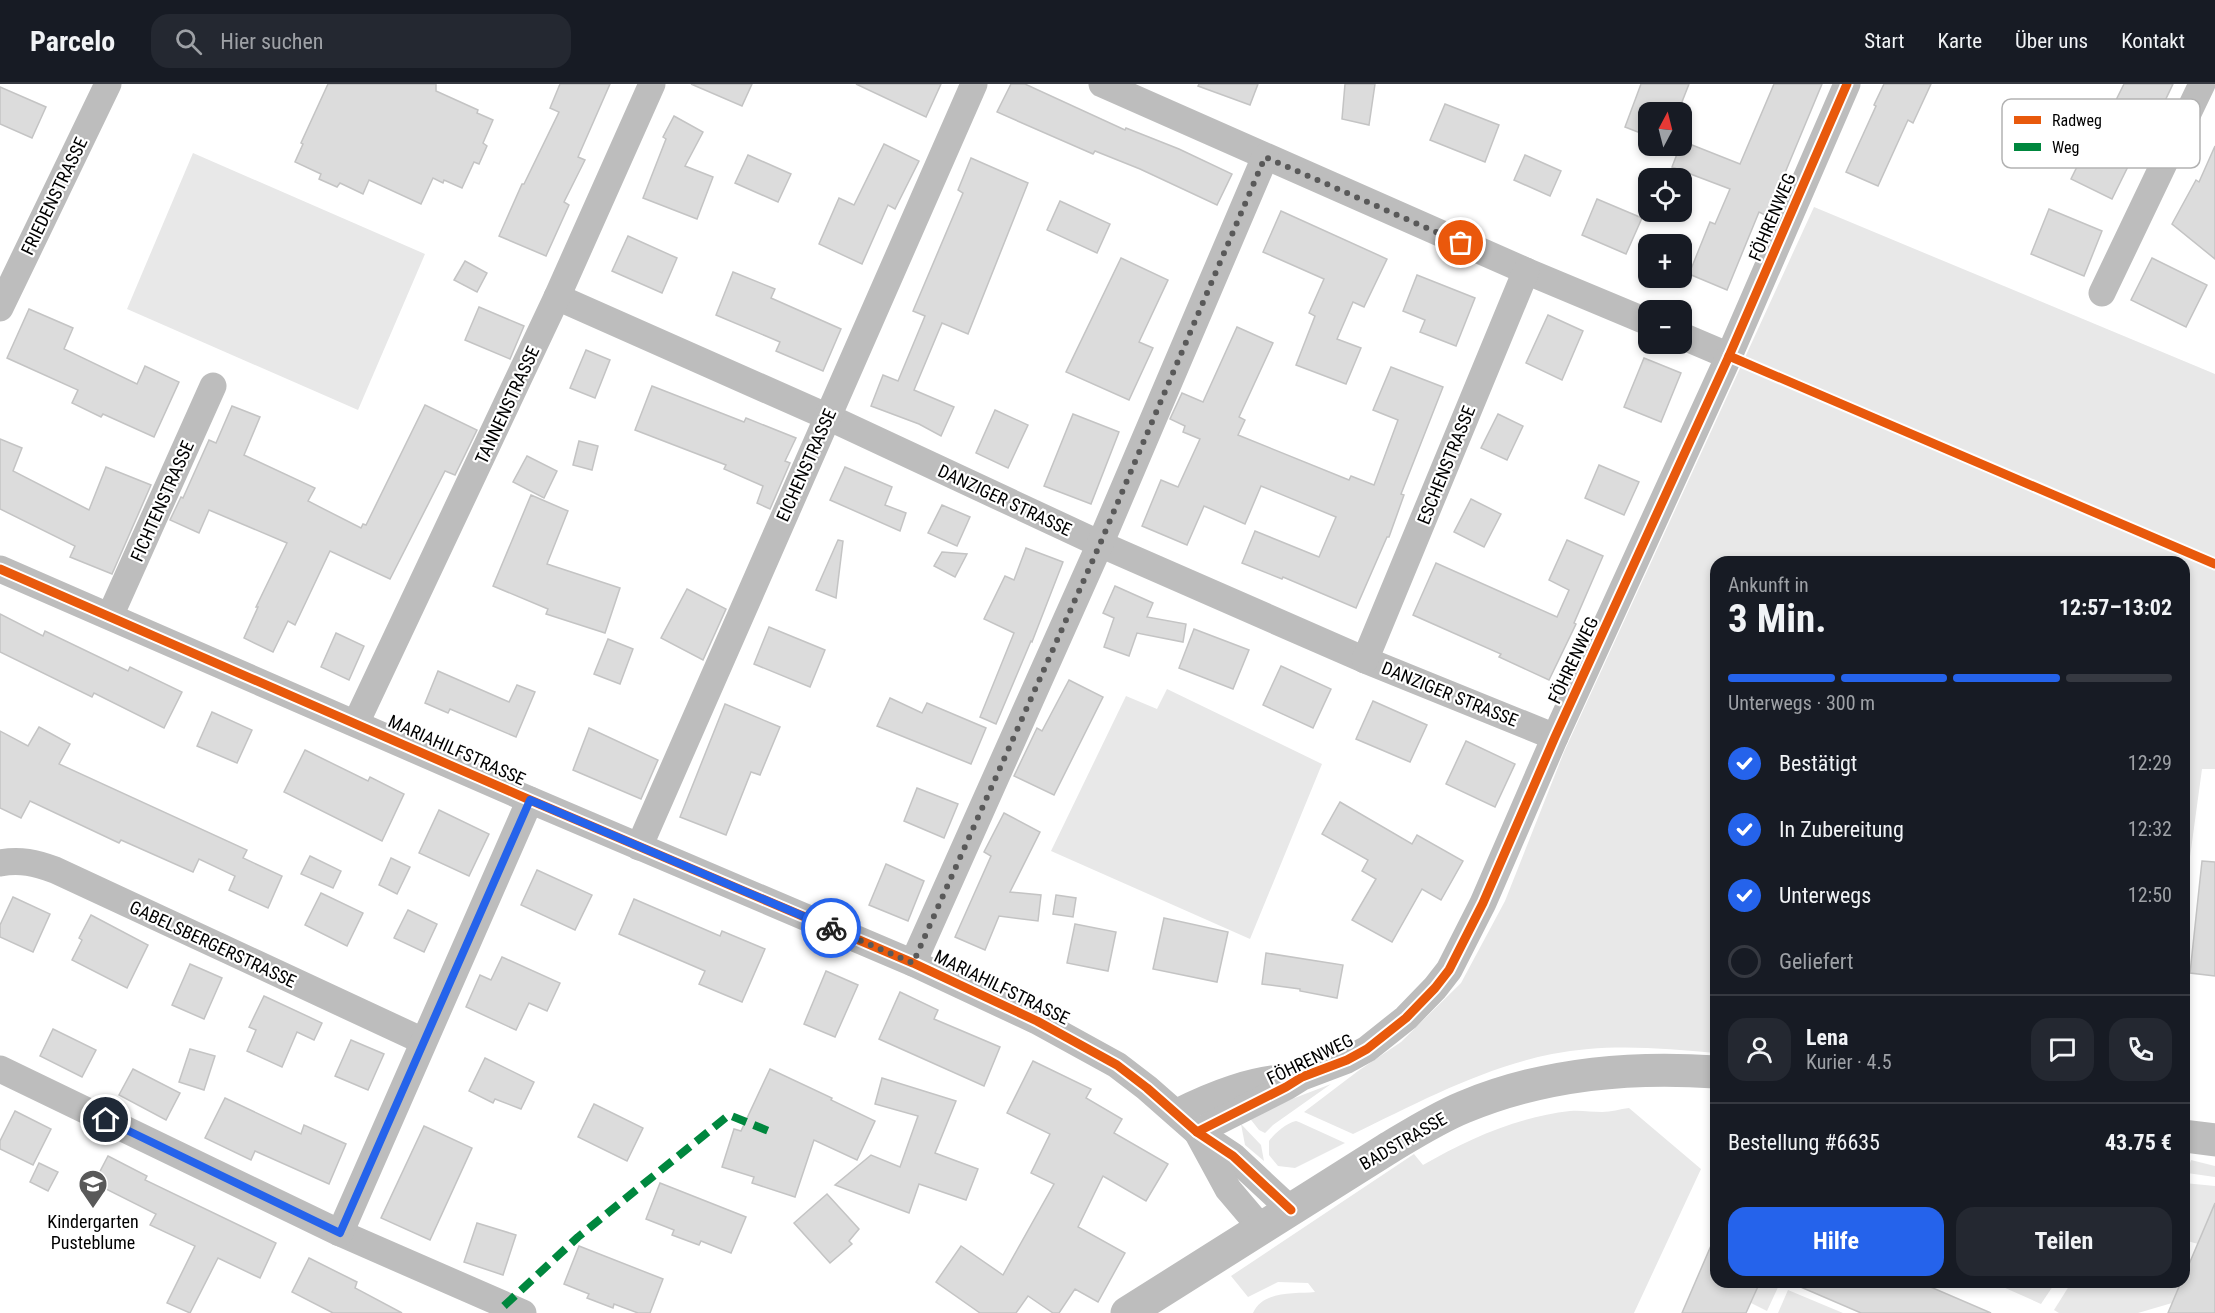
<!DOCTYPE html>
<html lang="de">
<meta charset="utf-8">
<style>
body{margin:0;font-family:"Roboto Condensed",sans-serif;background:#242831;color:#f1f3f6;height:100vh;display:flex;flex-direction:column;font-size:22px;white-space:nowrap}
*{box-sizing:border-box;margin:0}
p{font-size:20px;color:#9ea1a6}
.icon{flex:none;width:33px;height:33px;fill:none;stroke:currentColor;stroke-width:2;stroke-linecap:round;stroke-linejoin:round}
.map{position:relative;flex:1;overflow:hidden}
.drawer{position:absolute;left:1710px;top:472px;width:480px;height:732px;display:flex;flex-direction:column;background:#171b24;border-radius:18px;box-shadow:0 3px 9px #0003}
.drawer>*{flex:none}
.needle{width:39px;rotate:7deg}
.controls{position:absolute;left:1638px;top:18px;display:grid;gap:12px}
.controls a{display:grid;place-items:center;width:54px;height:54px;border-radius:12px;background:#171b24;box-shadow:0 3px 9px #0003;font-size:30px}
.pin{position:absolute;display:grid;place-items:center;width:51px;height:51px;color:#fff;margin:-26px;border:3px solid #fff;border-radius:50%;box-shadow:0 2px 6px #0007}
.courier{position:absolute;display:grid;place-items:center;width:60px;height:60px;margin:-30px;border:4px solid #2563eb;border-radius:50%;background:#fff;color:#222;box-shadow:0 2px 8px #0007}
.head em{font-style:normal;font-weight:700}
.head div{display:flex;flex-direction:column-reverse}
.head{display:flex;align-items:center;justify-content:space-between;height:102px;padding:0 18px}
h1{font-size:39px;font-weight:700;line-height:45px}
.bar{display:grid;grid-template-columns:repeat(4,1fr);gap:9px 6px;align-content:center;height:72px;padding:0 18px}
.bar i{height:8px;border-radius:4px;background:#363941}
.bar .active{background:#2563eb}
.bar p{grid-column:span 4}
.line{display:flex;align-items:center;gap:15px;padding:0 18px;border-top:2px solid #363941}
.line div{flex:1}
.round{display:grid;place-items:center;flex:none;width:63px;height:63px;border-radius:18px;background:#242831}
ol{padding:0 18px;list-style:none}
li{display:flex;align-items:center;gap:18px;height:66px}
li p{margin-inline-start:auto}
li .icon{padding:6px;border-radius:50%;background:#2563eb;color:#fff;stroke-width:4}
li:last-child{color:#9ea1a6}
li i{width:33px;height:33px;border:3px solid #363941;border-radius:50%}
.action{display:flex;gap:12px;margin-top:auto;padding:12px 18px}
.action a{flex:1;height:69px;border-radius:18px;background:#2563eb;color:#fff;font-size:24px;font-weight:700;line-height:69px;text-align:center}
.action a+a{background:#242831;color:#f1f3f6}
header{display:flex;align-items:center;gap:36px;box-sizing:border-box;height:84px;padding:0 30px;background:#171b24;border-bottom:2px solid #363941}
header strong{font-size:28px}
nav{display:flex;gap:33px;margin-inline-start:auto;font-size:21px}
.search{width:420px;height:54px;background:#242831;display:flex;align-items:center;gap:15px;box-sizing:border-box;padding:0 21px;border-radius:18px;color:#9ea1a6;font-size:22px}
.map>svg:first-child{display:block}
.green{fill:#e8e8e8}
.building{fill:#dcdcdc;stroke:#c4c4c4;stroke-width:1.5}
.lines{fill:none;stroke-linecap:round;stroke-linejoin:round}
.minor{stroke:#bdbdbd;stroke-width:27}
.major{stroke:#bdbdbd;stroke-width:33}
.quiet{stroke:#00873e;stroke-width:8;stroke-dasharray:15 8;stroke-linecap:butt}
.cycleway-casing{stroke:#fff;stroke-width:13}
.cycleway{stroke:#e8590c;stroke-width:9}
.done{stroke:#595959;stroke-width:6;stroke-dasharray:0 10.8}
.route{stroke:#2563eb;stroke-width:8}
.labels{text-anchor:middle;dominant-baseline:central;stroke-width:4.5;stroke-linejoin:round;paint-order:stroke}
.street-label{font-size:18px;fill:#000;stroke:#fff}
.poi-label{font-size:18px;fill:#000;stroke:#fff}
.key{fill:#fff;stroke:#b2b2b2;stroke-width:1.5}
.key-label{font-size:16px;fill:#000}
</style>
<header>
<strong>Parcelo</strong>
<div class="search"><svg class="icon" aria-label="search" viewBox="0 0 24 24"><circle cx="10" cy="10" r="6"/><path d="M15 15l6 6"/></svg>Hier suchen</div>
<nav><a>Start</a><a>Karte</a><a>Über uns</a><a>Kontakt</a></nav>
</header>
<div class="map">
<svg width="2215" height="1229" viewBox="0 0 2215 1229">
<rect width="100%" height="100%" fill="#fff"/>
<g class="green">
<polygon points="193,69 425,170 358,326 127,225"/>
<path d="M1814 123 2215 290V685H2202L2184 817V478H1716V969C1661 964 1607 959 1552 970 1482 984 1417 1019 1353 1050L1304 1028 1358 987 1401 958 1461 899 1505 817 1564 668Z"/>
<polygon points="1167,605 1322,680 1250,855 1051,767 1126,612 1157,625"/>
<polygon points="1331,1000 1273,1041 1265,1049 1259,1046 1248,1032"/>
<path d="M1629 1024 1701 1085 1634 1229H1253C1263 1206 1295 1210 1315 1208L1308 1199 1278 1198 1248 1213 1231 1192 1414 1070 1423 1081C1468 1055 1517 1033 1570 1027 1581 1026 1591 1028 1602 1028 1611 1028 1620 1025 1629 1024Z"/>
<path d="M1296 1037 1299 1038 1345 1059 1295 1084 1278 1082 1269 1071V1057C1275 1049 1286 1039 1296 1037Z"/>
<polygon points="1241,1040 1261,1061 1264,1077 1245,1061"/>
<polygon points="2191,1076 2215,1082 2215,1093 2187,1089"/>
<polygon points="2184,1099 2215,1102 2215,1141 2207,1138 2198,1160 2184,1156"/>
<polygon points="1760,1199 1780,1199 1767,1227 1751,1219"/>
<polygon points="1994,1199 2055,1199 2041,1220"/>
<polygon points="2071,1199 2181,1199 2172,1219 2138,1229 2059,1229 2054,1226"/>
<polygon points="1788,1206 1843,1229 1778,1229"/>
</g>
<g class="building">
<polygon points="328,0 436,0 436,7 478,26 477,29 493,36 483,59 487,62 479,80 474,78 462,104 444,96 443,99 433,94 421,120 369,96 363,110 340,99 337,103 319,95 321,90 295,78 303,60 301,59"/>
<polygon points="560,0 610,0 578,73 585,76 564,118 569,121 546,172 499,152 522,100 524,100 559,28 550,24"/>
<polygon points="691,0 752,0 742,22"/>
<polygon points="856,0 941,0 926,33"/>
<polygon points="1011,0 1025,0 1125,46 1126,44 1179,65 1232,90 1217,121 1140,85 1095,67 1093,70 997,28"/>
<polygon points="1199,0 1258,0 1250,21 1198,2"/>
<polygon points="1345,0 1375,0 1369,41 1342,35"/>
<polygon points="1641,0 1689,0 1678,28 1648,28 1648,52 1625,43"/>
<polygon points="1774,0 1822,0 1767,132 1759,128 1727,206 1689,190 1710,138 1715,140 1730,105 1672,83 1682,57 1740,80"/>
<polygon points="1884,0 1931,0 1913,39 1908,36 1878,102 1846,88 1876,22 1874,21"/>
<polygon points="2124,0 2173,0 2153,42 2149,40 2112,115 2071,95 2097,42 2102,44"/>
<polygon points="0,3 46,23 32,54 0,40"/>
<polygon points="1445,20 1499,41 1485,78 1430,56"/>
<polygon points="674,32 703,48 685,82 713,93 697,135 643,114 666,55 663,53"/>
<polygon points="884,60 919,77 895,125 888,121 862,180 819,160 839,114 854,121"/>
<polygon points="2215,62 2215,175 2172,140 2196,96 2199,98"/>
<polygon points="748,71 791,90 778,118 735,99"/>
<polygon points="1525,71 1561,87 1550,112 1514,96"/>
<polygon points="971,74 1028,99 968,250 942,239 914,306 954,323 941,352 919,340 871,322 883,291 898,297 925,232 913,227 963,109 958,106"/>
<polygon points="1597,115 1642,134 1626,170 1582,151"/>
<polygon points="1060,117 1110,140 1097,169 1047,146"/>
<polygon points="2049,125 2102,147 2084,192 2031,170"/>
<polygon points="1281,127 1387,175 1364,223 1353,218 1337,255 1361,264 1346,300 1296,281 1315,232 1309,229 1324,195 1263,168"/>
<polygon points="628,152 677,174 662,209 612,187"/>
<polygon points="1121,174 1168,196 1139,258 1153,264 1129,316 1066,288"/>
<polygon points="2152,174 2207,201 2186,243 2131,216"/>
<polygon points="465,177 487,189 477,208 454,196"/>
<polygon points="733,188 775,205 771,214 841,245 823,287 776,267 780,258 716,231"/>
<polygon points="1417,191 1475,214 1456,262 1420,248 1425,236 1403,227"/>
<polygon points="479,223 524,242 510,275 465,256"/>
<polygon points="29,225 73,244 64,265 137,300 145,282 179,298 154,353 103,330 101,333 72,319 78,306 7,274"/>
<polygon points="1548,231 1583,247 1562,296 1526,279"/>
<polygon points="1237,243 1273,259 1239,333 1245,336 1238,351 1349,396 1351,392 1374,401 1398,336 1373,326 1391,283 1443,303 1401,410 1404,411 1389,453 1387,453 1356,524 1283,493 1282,495 1242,479 1255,447 1319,473 1336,433 1261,402 1245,440 1204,422 1187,461 1142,442 1161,396 1178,403 1200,355 1183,348 1185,342 1170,335 1182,309 1203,318"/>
<polygon points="586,266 610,276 595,314 570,304"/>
<polygon points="1644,274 1681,289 1661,338 1624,323"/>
<polygon points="652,302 744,338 746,334 796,354 785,377 790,379 770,425 757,419 763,402 724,385 726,381 635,346"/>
<polygon points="425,321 477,346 455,391 445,387 390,495 330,467 295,541 288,537 273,568 244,554 258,523 256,523 287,459 209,426 199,449 170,436 181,413 183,414 209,356 216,359 232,322 260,333 244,371 315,404 308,417 361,444 363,440 366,441"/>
<polygon points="995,326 1028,341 1008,384 976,369"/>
<polygon points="1073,330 1119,348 1091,420 1044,402"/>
<polygon points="1498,330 1523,342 1507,376 1481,364"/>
<polygon points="0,355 22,364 13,387 89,426 106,383 151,401 112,490 70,473 75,462 0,425"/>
<polygon points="579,357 598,362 592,386 573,381"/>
<polygon points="527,372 557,387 544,414 513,398"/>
<polygon points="1599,381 1639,398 1624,431 1585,414"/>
<polygon points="845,383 892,403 885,421 906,429 900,447 830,416"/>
<polygon points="531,411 568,427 547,480 620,504 605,549 546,530 548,525 493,502"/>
<polygon points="1471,415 1501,430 1484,463 1454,448"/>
<polygon points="942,421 970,433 957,462 928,449"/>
<polygon points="838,456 843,457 836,514 816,506"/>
<polygon points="1567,456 1603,472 1574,539 1576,540 1549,596 1499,573 1501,570 1413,531 1436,479 1557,533 1569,506 1549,496"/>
<polygon points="1026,464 1063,478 1032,558 1031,557 996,640 980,633 1014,549 984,535 1005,492 1014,496"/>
<polygon points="942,468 967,470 955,493 934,482"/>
<polygon points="1115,502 1153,519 1147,533 1186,540 1183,558 1137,549 1129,572 1104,563 1114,534 1103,529"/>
<polygon points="687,505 726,525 703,576 661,554"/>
<polygon points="0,530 43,552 45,547 128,587 130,583 182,608 164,644 94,609 92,613 0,568"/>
<polygon points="769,543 825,566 810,603 754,580"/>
<polygon points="1194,545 1249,566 1233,605 1179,584"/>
<polygon points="336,549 364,562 349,596 321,583"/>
<polygon points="608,555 633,565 620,600 594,590"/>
<polygon points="1281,582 1331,605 1313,644 1263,621"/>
<polygon points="438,587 509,618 517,601 535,608 516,653 450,625 448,629 425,619"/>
<polygon points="1069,596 1103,613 1054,711 1014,692 1037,644 1042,647"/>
<polygon points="890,614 922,629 927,619 986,644 971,680 877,642"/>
<polygon points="1373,617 1427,641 1410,678 1356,655"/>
<polygon points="725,620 780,643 760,691 751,688 726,751 680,733"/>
<polygon points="212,628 252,646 237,679 197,662"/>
<polygon points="39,643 70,660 59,680 247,766 243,774 282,792 268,824 229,806 235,792 199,775 193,788 121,756 119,759 30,717 21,734 0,724 0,647 28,662"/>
<polygon points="589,644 658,676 641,715 573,686"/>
<polygon points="1466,657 1515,680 1495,723 1446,700"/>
<polygon points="305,666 368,697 370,693 404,710 382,757 284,708"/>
<polygon points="917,704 958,720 944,754 904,737"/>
<polygon points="1340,718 1412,760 1417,751 1463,777 1441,816 1422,805 1392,858 1352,836 1376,795 1362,787 1368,776 1322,750"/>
<polygon points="439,726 489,750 469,792 419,769"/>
<polygon points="1004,729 1040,748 1010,808 1041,811 1038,837 999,832 985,866 955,853 991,772 984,768"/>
<polygon points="310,772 341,787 333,804 301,790"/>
<polygon points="391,774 410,783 397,810 379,801"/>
<polygon points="2202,777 2215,778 2215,892 2190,889"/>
<polygon points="886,780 924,797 908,837 869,821"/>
<polygon points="537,786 592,811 575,846 521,821"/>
<polygon points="321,809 363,829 347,862 305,841"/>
<polygon points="1056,811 1076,814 1073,833 1053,830"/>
<polygon points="13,813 50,830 33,868 0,853 0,841"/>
<polygon points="634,815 720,852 722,847 765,865 742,918 699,900 705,887 619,850"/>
<polygon points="408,826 437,840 424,868 394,854"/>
<polygon points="91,831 148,861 127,904 72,876 82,856 79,854"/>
<polygon points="1164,834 1228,848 1217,898 1153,885"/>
<polygon points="1075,840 1116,848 1108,887 1067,879"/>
<polygon points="1266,869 1343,881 1337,914 1300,907 1300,905 1262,900"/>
<polygon points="502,873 560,899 547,927 529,919 516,946 466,923 480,891 491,896"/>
<polygon points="190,880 222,894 204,935 172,921"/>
<polygon points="826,887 858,901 835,953 804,940"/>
<polygon points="900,908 938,926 934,935 1000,963 984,1002 879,955"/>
<polygon points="264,912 322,939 314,956 297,948 282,983 247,967 256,946 249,943"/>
<polygon points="53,945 96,966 82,993 40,972"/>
<polygon points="351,956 384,970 368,1006 335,992"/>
<polygon points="190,965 215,972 204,1006 179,998"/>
<polygon points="485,974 534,998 521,1025 495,1015 493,1019 469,1007"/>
<polygon points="1033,977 1091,1005 1086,1014 1122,1035 1114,1049 1168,1080 1146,1117 1103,1092 1078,1143 1125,1169 1098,1218 1075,1205 1059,1229 1053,1229 1028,1212 1016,1229 980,1229 936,1198 961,1162 1003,1191 1054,1100 1031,1089 1050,1050 1007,1029"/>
<polygon points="133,985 180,1009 166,1036 119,1011"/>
<polygon points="770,985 832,1014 831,1016 875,1037 857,1076 814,1056 795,1113 752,1099 754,1093 722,1083 734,1045 741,1047"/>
<polygon points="882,994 956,1017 935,1069 978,1085 966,1116 919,1100 909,1129 835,1101 871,1071 900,1083 918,1032 875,1020"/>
<polygon points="225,1014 301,1050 304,1041 346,1060 329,1100 255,1067 251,1076 205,1054"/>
<polygon points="594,1020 643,1044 627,1077 578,1053"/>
<polygon points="15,1027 51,1045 33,1081 0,1065 0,1057"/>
<polygon points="424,1042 472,1064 430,1156 381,1134"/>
<polygon points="108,1072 147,1092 145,1096 276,1159 260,1194 218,1174 190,1229 167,1219 195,1162 150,1141 156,1130 94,1099"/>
<polygon points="39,1079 58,1088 48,1107 30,1098"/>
<polygon points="660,1099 746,1133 731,1169 701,1157 699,1161 672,1151 674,1146 646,1135"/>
<polygon points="827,1110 859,1145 849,1157 852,1160 830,1179 794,1139"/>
<polygon points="2215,1119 2215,1229 2168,1229 2181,1198 2184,1198 2184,1192"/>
<polygon points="477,1139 516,1151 503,1191 464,1178"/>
<polygon points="1716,1150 1716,1198 1760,1198 1746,1229 1682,1229"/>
<polygon points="579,1162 663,1195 650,1229 638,1229 614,1220 613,1224 587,1214 589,1210 564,1200"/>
<polygon points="309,1174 357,1198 355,1204 402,1229 333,1229 292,1208"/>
<polygon points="1789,1198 1919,1198 1991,1229 1861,1229"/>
</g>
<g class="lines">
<g class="minor">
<polyline points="1102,0 1526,187 1648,238"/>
<polyline points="2102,209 2202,0"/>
<polyline points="557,213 828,333 1100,460 1365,576 1555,653"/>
<polyline points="0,224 108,0"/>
<polyline points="1682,252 1729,272"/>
<polyline points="0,485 530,716 913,879 1037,937 1117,981 1147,1004 1197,1048 1233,1072 1291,1126"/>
<polyline points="110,532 213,302"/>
<polyline points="1365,576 1526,187"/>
<polyline points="356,639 557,213 652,0"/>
<polyline points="639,763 974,0"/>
<path d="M0 779C20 775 36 779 55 786L423 957"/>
<polyline points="913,879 1100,460 1265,73"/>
<polyline points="0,985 340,1149 523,1229"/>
<path d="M1177 1028C1213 1010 1251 995 1292 993"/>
<polyline points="1197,1048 1286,1003 1302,993 1347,976 1367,965 1406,934 1435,904 1449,886 1483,819 1555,653 1729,272 1847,0"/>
<polyline points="1197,1048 1228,1105 1262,1145"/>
<polyline points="340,1149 530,716"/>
</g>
<g class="major">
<polyline points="2184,1052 2215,1056"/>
<path d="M1127 1229 1387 1065C1412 1050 1437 1034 1464 1023 1543 990 1631 982 1716 988"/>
</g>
<polyline class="quiet" points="504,1222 578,1153 729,1031 771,1048"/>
<g class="cycleway-casing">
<g id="cycleway">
<polyline points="1729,272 2215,480"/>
<polyline points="0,485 530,716 913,879 1037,937 1117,981 1147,1004 1197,1048 1233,1072 1291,1126"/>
<polyline points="1197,1048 1286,1003 1302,993 1347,976 1367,965 1406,934 1435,904 1449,886 1483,819 1555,653 1729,272 1847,0"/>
</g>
</g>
<use href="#cycleway" class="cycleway"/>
</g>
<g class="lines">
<polyline class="done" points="831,844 913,879 1100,460 1265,73 1461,159"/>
<polyline class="route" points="106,1036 340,1149 530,716 831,844"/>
</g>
<defs>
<g id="school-pin" transform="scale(1.5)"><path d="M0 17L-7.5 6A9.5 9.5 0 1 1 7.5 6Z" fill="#595959" stroke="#fff"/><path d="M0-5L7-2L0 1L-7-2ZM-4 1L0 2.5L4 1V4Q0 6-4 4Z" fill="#fff"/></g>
</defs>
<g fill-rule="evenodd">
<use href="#school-pin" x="93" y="1100"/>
</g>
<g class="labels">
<g class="street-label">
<text transform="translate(54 112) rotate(-64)">FRIEDENSTRASSE</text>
<text transform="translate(1772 133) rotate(-67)">FÖHRENWEG</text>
<text transform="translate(507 321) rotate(-65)">TANNENSTRASSE</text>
<text transform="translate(806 381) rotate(-66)">EICHENSTRASSE</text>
<text transform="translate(1446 381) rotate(-68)">ESCHENSTRASSE</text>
<text transform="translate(1005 416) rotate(25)">DANZIGER STRASSE</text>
<text transform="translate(162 417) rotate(-66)">FICHTENSTRASSE</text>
<text transform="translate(1573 576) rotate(-65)">FÖHRENWEG</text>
<text transform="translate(1450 610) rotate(22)">DANZIGER STRASSE</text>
<text transform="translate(457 666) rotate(24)">MARIAHILFSTRASSE</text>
<text transform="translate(213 860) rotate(25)">GABELSBERGERSTRASSE</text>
<text transform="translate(1002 903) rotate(26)">MARIAHILFSTRASSE</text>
<text transform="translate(1310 975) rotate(-26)">FÖHRENWEG</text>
<text transform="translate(1403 1057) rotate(-30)">BADSTRASSE</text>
</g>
<g class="poi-label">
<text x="93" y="1137">Kindergarten<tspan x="93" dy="21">Pusteblume</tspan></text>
</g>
</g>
<rect x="2002" y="15" width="198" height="69" rx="9" class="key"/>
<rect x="2014" y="32" width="27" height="8" fill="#e8590c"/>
<rect x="2014" y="59" width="27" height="8" fill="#00873e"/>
<g class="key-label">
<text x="2052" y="42">Radweg</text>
<text x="2052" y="69">Weg</text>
</g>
</svg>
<div class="controls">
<a><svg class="needle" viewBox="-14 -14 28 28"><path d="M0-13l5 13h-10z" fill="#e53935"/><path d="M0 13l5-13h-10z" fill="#9ea1a6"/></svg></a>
<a><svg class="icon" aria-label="locate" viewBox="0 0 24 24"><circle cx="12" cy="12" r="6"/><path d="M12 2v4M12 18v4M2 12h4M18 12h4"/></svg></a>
<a>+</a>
<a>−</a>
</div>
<div class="pin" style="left:1461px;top:159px;background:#ea580c"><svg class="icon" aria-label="bag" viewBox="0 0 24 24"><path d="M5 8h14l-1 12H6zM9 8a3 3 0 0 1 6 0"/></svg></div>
<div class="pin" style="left:106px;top:1036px;background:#1f2937"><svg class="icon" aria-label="home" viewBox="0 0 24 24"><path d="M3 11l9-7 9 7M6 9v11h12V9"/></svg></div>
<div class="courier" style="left:831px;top:844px"><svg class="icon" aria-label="bike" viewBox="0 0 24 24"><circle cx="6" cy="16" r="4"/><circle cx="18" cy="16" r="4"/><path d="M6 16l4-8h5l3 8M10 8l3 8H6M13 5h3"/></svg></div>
<section class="drawer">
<div class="head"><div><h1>3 Min.</h1><p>Ankunft in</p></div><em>12:57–13:02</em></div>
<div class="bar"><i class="active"></i><i class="active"></i><i class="active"></i><i></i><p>Unterwegs · 300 m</p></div>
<ol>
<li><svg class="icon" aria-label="check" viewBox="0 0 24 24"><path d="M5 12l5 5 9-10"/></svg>Bestätigt<p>12:29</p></li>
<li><svg class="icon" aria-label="check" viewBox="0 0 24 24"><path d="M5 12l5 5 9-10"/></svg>In Zubereitung<p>12:32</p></li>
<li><svg class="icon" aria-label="check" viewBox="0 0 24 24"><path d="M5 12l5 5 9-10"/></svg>Unterwegs<p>12:50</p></li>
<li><i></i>Geliefert</li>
</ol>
<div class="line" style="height:108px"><a class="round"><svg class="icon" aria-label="person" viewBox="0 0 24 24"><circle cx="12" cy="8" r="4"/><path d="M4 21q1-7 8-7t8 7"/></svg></a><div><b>Lena</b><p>Kurier · 4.5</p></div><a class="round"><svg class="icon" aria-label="chat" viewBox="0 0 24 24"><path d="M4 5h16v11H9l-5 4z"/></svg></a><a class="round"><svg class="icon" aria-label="phone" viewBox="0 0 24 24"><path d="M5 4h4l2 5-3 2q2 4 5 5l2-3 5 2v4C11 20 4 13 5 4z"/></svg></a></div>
<div class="line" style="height:78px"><div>Bestellung #6635</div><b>43.75 €</b></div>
<div class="action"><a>Hilfe</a><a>Teilen</a></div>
</section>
</div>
